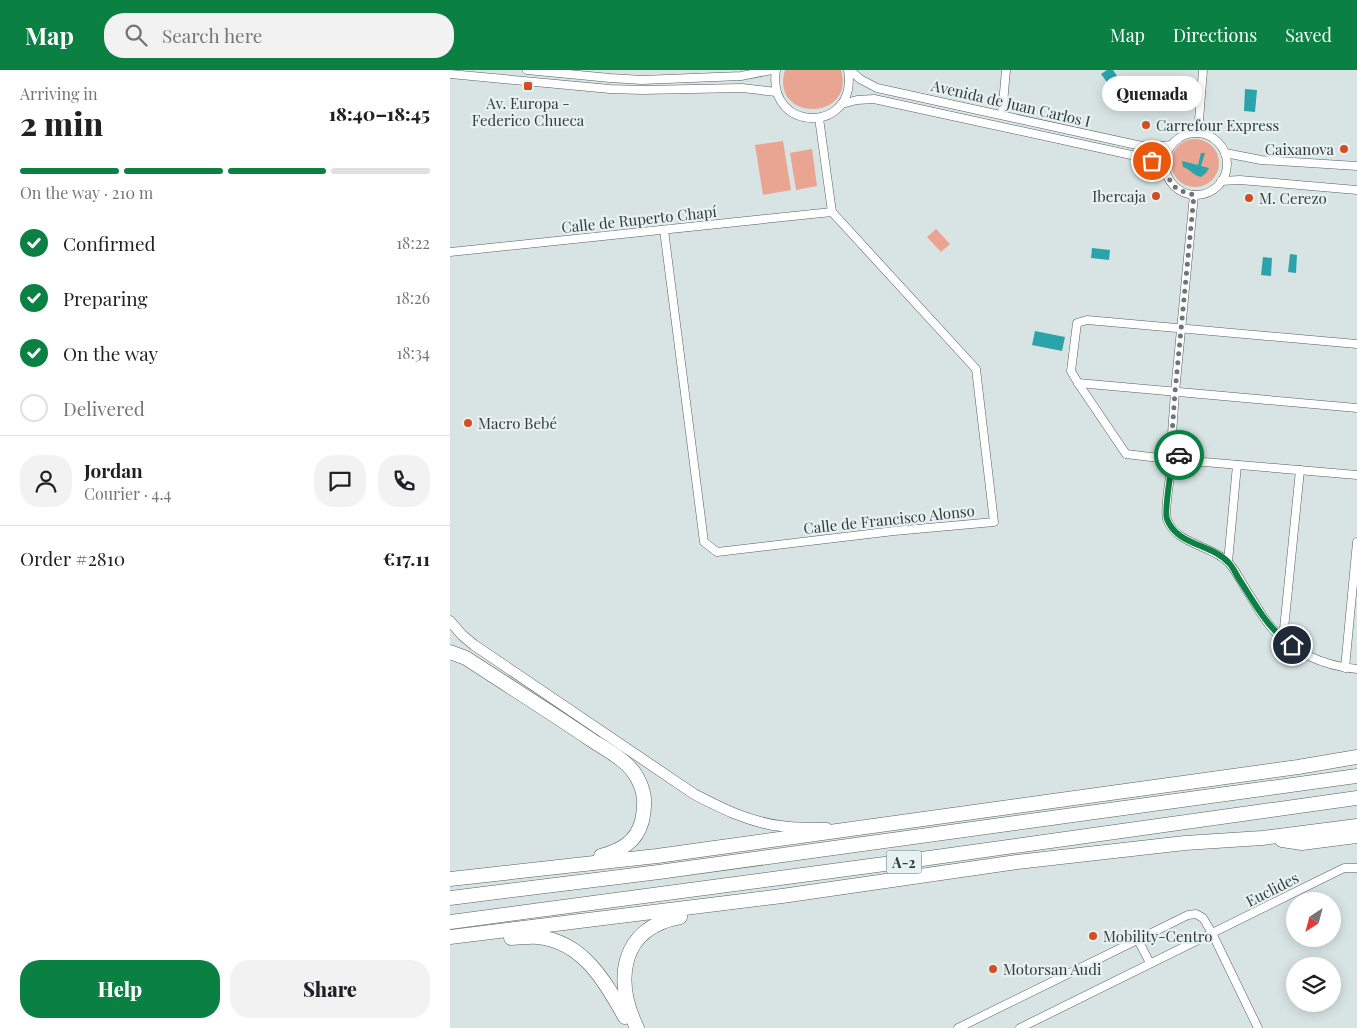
<!DOCTYPE html>
<meta charset="utf-8">
<style>
body{margin:0;font-family:"Playfair Display",serif;background:#f2f2f2;color:#202124;height:100vh;display:flex;flex-direction:column;font-size:19px;white-space:nowrap}
*{box-sizing:border-box;margin:0}
p{font-size:16px;color:#757577}
.icon{flex:none;width:28px;height:28px;fill:none;stroke:currentColor;stroke-width:2;stroke-linecap:round;stroke-linejoin:round}
.map{position:relative;flex:1;overflow:hidden}
.drawer{display:flex;flex-direction:column;background:#fff;width:450px}
.drawer>*{flex:none}
.needle{width:32px;rotate:216deg}
.controls{position:absolute;left:836px;top:822px;display:grid;gap:10px}
.controls a{display:grid;place-items:center;width:55px;height:55px;border-radius:50%;background:#fff;box-shadow:0 2px 12px #0003;font-size:25px}
.pin{position:absolute;display:grid;place-items:center;width:42px;height:42px;color:#fff;margin:-21px;border:2px solid #fff;border-radius:50%;box-shadow:0 1px 5px #0007}
.courier{position:absolute;display:grid;place-items:center;width:50px;height:50px;margin:-25px;border:4px solid #0b8043;border-radius:50%;background:#fff;color:#222;box-shadow:0 1px 6px #0007}
.bubble{position:absolute;height:35px;border-radius:18px;background:#fff;box-shadow:0 2px 12px #0003;font-size:16px;font-weight:800;line-height:35px;text-align:center}
.headline em{font-style:normal;font-weight:800}
.headline div{display:flex;flex-direction:column-reverse}
.headline{display:flex;align-items:center;justify-content:space-between;height:85px;padding:0 20px}
h1{font-size:32px;font-weight:800;line-height:38px}
.bar{display:grid;grid-template-columns:repeat(4,1fr);gap:8px 5px;align-content:center;height:60px;padding:0 20px}
.bar i{height:6px;border-radius:4px;background:#e0e0e0}
.bar .selected{background:#0b8043}
.bar p{grid-column:span 4}
.line{display:flex;align-items:center;gap:12px;padding:0 20px;border-top:1px solid #e0e0e0}
.line div{flex:1}
.round{display:grid;place-items:center;flex:none;width:52px;height:52px;border-radius:20px;background:#f2f2f2}
ol{padding:0 20px;list-style:none}
li{display:flex;align-items:center;gap:15px;height:55px}
li p{margin-inline-start:auto}
li .icon{padding:5px;border-radius:50%;background:#0b8043;color:#fff;stroke-width:4}
li:last-child{color:#757577}
li i{width:28px;height:28px;border:2px solid #e0e0e0;border-radius:50%}
.cta{display:flex;gap:10px;margin-top:auto;padding:10px 20px}
.cta a{flex:1;height:58px;border-radius:20px;background:#0b8043;color:#fff;font-size:20px;font-weight:800;line-height:58px;text-align:center}
.cta a+a{background:#f2f2f2;color:#202124}
header{display:flex;align-items:center;gap:30px;box-sizing:border-box;height:70px;padding:0 25px;background:#0b8043;color:#fff}
header strong{font-size:24px}
nav{display:flex;gap:28px;margin-inline-start:auto;font-size:18px}
.search{width:350px;height:45px;background:#f2f2f2;display:flex;align-items:center;gap:12px;box-sizing:border-box;padding:0 18px;border-radius:20px;color:#757577;font-size:19px}
main{display:flex;flex:1;min-height:0}
.map>svg:first-child{display:block}
.green{fill:#e9a591}
.water{fill:#2aa4aa}
.lines{fill:none;stroke-linecap:round;stroke-linejoin:round}
.street-casing{stroke:#555f5f;stroke-width:9}
.secondary-casing{stroke:#555f5f;stroke-width:11}
.highway-casing{stroke:#555f5f;stroke-width:15}
.street{stroke:#fff;stroke-width:8}
.secondary{stroke:#fff;stroke-width:10}
.highway{stroke:#fff;stroke-width:14}
.done{stroke:#6e7576;stroke-width:5;stroke-dasharray:0 9}
.route{stroke:#0b8043;stroke-width:6}
.poi-dot{fill:#d44c1f;stroke:#e6f1f1;stroke-width:2}
.labels{text-anchor:middle;dominant-baseline:central;stroke-width:4.5;stroke-linejoin:round;paint-order:stroke}
.shield{fill:#e6f1f1;stroke:#6a7071;stroke-width:1}
.shield-label{font-size:14px;font-weight:bold;fill:#35393a}
.poi-label{font-size:15px;fill:#35393a;stroke:#e6f1f1;text-anchor:start}
.street-label{font-size:15px;fill:#35393a;stroke:#e6f1f1}
</style>
<header>
<strong>Map</strong>
<div class="search"><svg class="icon" aria-label="search" viewBox="0 0 24 24"><circle cx="10" cy="10" r="6"/><path d="M15 15l6 6"/></svg>Search here</div>
<nav><a>Map</a><a>Directions</a><a>Saved</a></nav>
</header>
<main>
<section class="drawer">
<div class="headline"><div><h1>2 min</h1><p>Arriving in</p></div><em>18:40–18:45</em></div>
<div class="bar"><i class="selected"></i><i class="selected"></i><i class="selected"></i><i></i><p>On the way · 210 m</p></div>
<ol>
<li><svg class="icon" aria-label="check" viewBox="0 0 24 24"><path d="M5 12l5 5 9-10"/></svg>Confirmed<p>18:22</p></li>
<li><svg class="icon" aria-label="check" viewBox="0 0 24 24"><path d="M5 12l5 5 9-10"/></svg>Preparing<p>18:26</p></li>
<li><svg class="icon" aria-label="check" viewBox="0 0 24 24"><path d="M5 12l5 5 9-10"/></svg>On the way<p>18:34</p></li>
<li><i></i>Delivered</li>
</ol>
<div class="line" style="height:90px"><a class="round"><svg class="icon" aria-label="person" viewBox="0 0 24 24"><circle cx="12" cy="8" r="4"/><path d="M4 21q1-7 8-7t8 7"/></svg></a><div><b>Jordan</b><p>Courier · 4.4</p></div><a class="round"><svg class="icon" aria-label="chat" viewBox="0 0 24 24"><path d="M4 5h16v11H9l-5 4z"/></svg></a><a class="round"><svg class="icon" aria-label="phone" viewBox="0 0 24 24"><path d="M5 4h4l2 5-3 2q2 4 5 5l2-3 5 2v4C11 20 4 13 5 4z"/></svg></a></div>
<div class="line" style="height:65px"><div>Order #2810</div><b>€17.11</b></div>
<div class="cta"><a>Help</a><a>Share</a></div>
</section>
<div class="map">
<svg width="907" height="958" viewBox="0 0 907 958">
<rect width="100%" height="100%" fill="#d8e4e4"/>
<g class="green">
<path d="M335 0H391C406 52 319 52 335 0Z"/>
<circle cx="745" cy="93" r="24"/>
<polygon points="333,71 341,120 313,125 305,75"/>
<polygon points="362,79 367,116 346,120 340,83"/>
<polygon points="486,159 500,174 491,182 477,167"/>
</g>
<g class="water">
<polygon points="657,0 663,0 671,12 662,19 651,4"/>
<polygon points="795,19 807,20 805,42 794,41"/>
<path d="M751 83H755L751 96 759 98 756 103 751 107C744 106 740 99 733 97L732 91 748 95Z"/>
<polygon points="642,178 660,180 659,190 641,188"/>
<polygon points="840,184 847,185 846,203 838,202"/>
<polygon points="813,187 822,188 821,206 811,205"/>
<polygon points="585,261 615,267 612,281 582,275"/>
</g>
<g class="lines">
<g class="street-casing">
<g id="street">
<polyline points="77,0 160,8 192,10 291,6 322,0"/>
<path d="M326 0C316 64 409 64 398 0"/>
<polyline points="400,0 410,9 427,18 687,75 704,77 721,75"/>
<polyline points="0,4 160,19 192,20 292,18 326,22"/>
<polyline points="392,34 407,30 424,29 686,86 701,91 715,100"/>
<polyline points="552,45 556,0"/>
<polyline points="748,63 753,0"/>
<circle cx="746" cy="94" r="31"/>
<polyline points="775,83 811,90 907,96"/>
<polyline points="771,111 790,110 907,120"/>
<polyline points="214,160 254,472 267,482 444,461 544,452 526,299 382,142 369,48"/>
<polyline points="0,182 382,142"/>
<polyline points="628,313 907,338"/>
<polyline points="721,378 725,322 744,125"/>
<circle cx="720" cy="389" r="10"/>
<polyline points="709,388 676,384 628,313 621,301 627,253 637,250 907,274"/>
<polyline points="730,390 907,405"/>
<path d="M721 399C720 409 714 441 717 449 725 474 761 475 778 492 786 500 792 514 799 524 806 535 812 546 820 556 841 582 874 596 907 599"/>
<polyline points="778,492 787,395"/>
<polyline points="833,569 850,400"/>
<polyline points="895,598 907,472"/>
<polyline points="688,870 700,893"/>
<polyline points="508,958 738,845 746,844 753,848 762,863 808,958"/>
<polyline points="570,958 894,798 907,798"/>
</g>
</g>
<g class="secondary-casing">
<path id="secondary" d="M0 551 12 565 24 575 244 724C273 739 298 752 331 756 346 759 362 757 377 758"/>
</g>
<g class="highway-casing">
<g id="highway">
<path d="M0 582 16 588C57 615 99 641 140 669 155 679 175 689 185 704 195 720 196 733 192 751 186 773 171 780 151 786"/>
<polyline points="832,770 852,773 907,766"/>
<polyline points="0,809 207,786 848,697 907,687"/>
<polyline points="0,828 209,802 907,706"/>
<polyline points="0,852 472,789 907,728"/>
<polyline points="0,867 332,826 567,792 735,773 812,768 907,756"/>
<path d="M61 868C69 868 79 866 88 867 133 872 155 911 175 947"/>
<path d="M187 958C164 910 170 858 230 847"/>
</g>
</g>
<use href="#street" class="street"/>
<use href="#secondary" class="secondary"/>
<use href="#highway" class="highway"/>
</g>
<g class="lines">
<polyline class="done" points="702,91 715,100 719,109 725,117 734,122 744,125 725,322 721,378 729,385"/>
<path class="route" d="M729 385C731 393 728 396 721 399 720 409 714 442 717 449 726 475 762 474 779 493 783 497 786 504 789 509 804 532 818 560 842 575"/>
</g>
<g class="poi-dot">
<rect x="73" y="11" width="10" height="10" rx="2.5"/>
<circle cx="696" cy="55" r="5"/>
<circle cx="894" cy="79" r="5"/>
<circle cx="706" cy="126" r="5"/>
<circle cx="799" cy="128" r="5"/>
<circle cx="18" cy="353" r="5"/>
<circle cx="643" cy="866" r="5"/>
<circle cx="543" cy="899" r="5"/>
</g>
<g class="labels">
<rect class="shield" x="436.5" y="780.5" width="35" height="23" rx="4"/>
<g class="shield-label">
<text x="454" y="792">A-2</text>
</g>
<g class="poi-label">
<text x="78" y="33" text-anchor="middle">Av. Europa -<tspan x="78" dy="17">Federico Chueca</tspan></text>
<text x="706" y="55">Carrefour Express</text>
<text x="884" y="79" text-anchor="end">Caixanova</text>
<text x="696" y="126" text-anchor="end">Ibercaja</text>
<text x="809" y="128">M. Cerezo</text>
<text x="28" y="353">Macro Bebé</text>
<text x="653" y="866">Mobility-Centro</text>
<text x="553" y="899">Motorsan Audi</text>
</g>
<g class="street-label">
<text transform="translate(561 33) rotate(13)">Avenida de Juan Carlos I</text>
<text transform="translate(189 149) rotate(-6)">Calle de Ruperto Chapí</text>
<text transform="translate(439 449) rotate(-6)">Calle de Francisco Alonso</text>
<text transform="translate(822 819) rotate(-27)">Euclides</text>
</g>
</g>
</svg>
<div class="controls">
<a><svg class="needle" viewBox="-14 -14 28 28"><path d="M0-13l5 13h-10z" fill="#e53935"/><path d="M0 13l5-13h-10z" fill="#757577"/></svg></a>
<a><svg class="icon" aria-label="layers" viewBox="0 0 24 24"><path d="M12 4l9 5-9 5-9-5zM3 14l9 5 9-5"/></svg></a>
</div>
<div class="pin" style="left:702px;top:91px;background:#ea580c"><svg class="icon" aria-label="bag" viewBox="0 0 24 24"><path d="M5 8h14l-1 12H6zM9 8a3 3 0 0 1 6 0"/></svg></div>
<div class="pin" style="left:842px;top:575px;background:#1f2937"><svg class="icon" aria-label="home" viewBox="0 0 24 24"><path d="M3 11l9-7 9 7M6 9v11h12V9"/></svg></div>
<div class="courier" style="left:729px;top:385px"><svg class="icon" aria-label="car" viewBox="0 0 24 24"><path d="M5 17H2v-5l4-1 3-4h7l3 4 3 1v5h-3M9 17h6M6 11h13"/><circle cx="7" cy="17" r="2"/><circle cx="17" cy="17" r="2"/></svg></div>
<div class="bubble" style="left:652px;top:6px;width:100px">Quemada</div>
</div>
</main>
